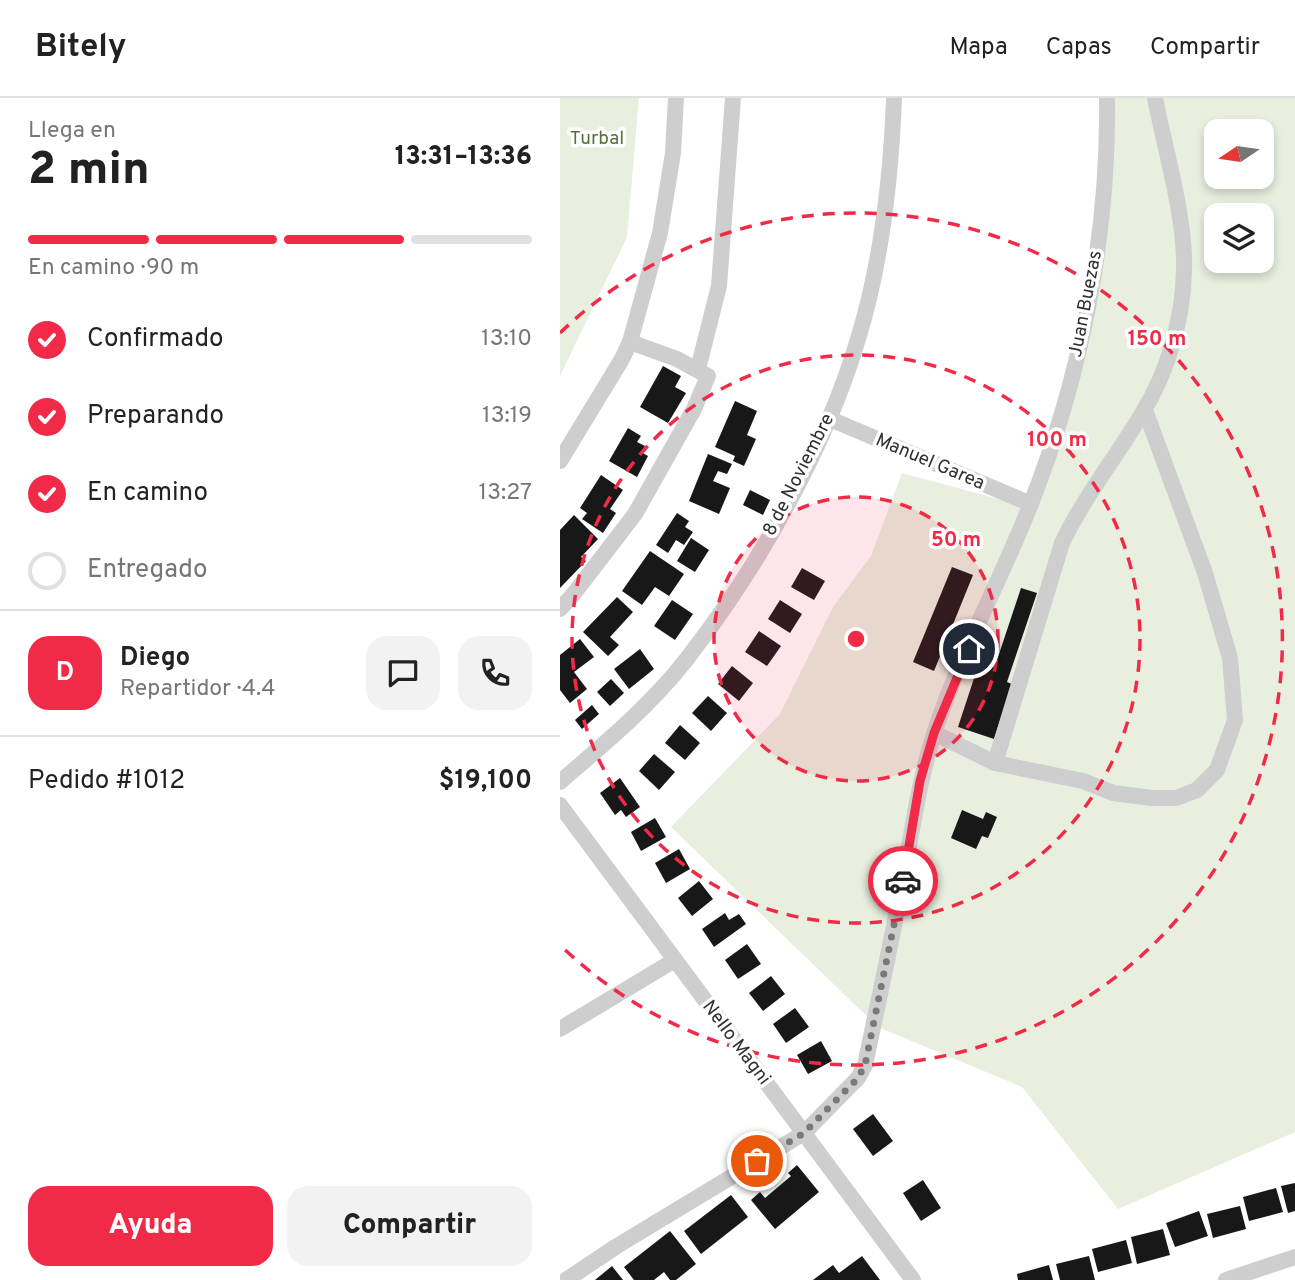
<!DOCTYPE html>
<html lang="es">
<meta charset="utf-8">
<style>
body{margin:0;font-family:Overpass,sans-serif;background:#f2f2f2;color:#222;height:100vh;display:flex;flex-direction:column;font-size:26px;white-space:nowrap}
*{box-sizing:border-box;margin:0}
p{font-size:23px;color:#767676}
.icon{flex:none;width:38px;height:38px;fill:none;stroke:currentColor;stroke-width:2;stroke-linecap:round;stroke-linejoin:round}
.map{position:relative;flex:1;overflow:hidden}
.details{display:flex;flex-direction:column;background:#fff;width:560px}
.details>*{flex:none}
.needle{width:46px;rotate:257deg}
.buttons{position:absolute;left:644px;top:21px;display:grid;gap:14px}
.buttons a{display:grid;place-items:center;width:70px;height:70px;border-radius:14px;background:#fff;box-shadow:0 4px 10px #0003;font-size:35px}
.pin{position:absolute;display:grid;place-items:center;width:60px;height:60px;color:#fff;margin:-30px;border:4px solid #fff;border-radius:50%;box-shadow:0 2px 7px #0007}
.courier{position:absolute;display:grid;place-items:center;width:70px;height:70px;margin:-35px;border:5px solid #f12a47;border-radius:50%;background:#fff;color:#222;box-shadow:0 2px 9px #0007}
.headline em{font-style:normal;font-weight:800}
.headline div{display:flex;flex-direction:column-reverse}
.headline{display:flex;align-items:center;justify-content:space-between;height:119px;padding:0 28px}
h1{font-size:46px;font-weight:800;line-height:52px}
.bar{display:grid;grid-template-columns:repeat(4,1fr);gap:10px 7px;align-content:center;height:84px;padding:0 28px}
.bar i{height:9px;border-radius:5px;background:#e0e0e0}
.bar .on{background:#f12a47}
.bar p{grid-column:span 4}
.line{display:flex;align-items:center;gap:18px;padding:0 28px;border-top:2px solid #e0e0e0}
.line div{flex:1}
.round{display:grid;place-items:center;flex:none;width:74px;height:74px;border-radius:21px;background:#f2f2f2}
ol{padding:0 28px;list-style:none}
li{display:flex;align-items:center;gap:21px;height:77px}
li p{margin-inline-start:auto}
li .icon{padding:7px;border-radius:50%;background:#f12a47;color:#fff;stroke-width:4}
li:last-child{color:#767676}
li i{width:38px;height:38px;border:4px solid #e0e0e0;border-radius:50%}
.button{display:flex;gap:14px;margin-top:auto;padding:14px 28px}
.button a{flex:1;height:80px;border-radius:21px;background:#f12a47;color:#fff;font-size:28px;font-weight:800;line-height:80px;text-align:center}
.button a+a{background:#f2f2f2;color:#222}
header{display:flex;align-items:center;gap:42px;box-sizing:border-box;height:98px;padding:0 35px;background:#fff;border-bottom:2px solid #e0e0e0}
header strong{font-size:33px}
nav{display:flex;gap:38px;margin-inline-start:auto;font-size:24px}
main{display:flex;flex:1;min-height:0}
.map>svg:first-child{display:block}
.green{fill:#e8efdf;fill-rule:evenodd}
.building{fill:#181818}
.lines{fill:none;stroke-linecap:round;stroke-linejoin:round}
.street{stroke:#cecece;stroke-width:16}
.done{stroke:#797979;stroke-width:7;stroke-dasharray:0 12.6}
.route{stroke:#f12a47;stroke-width:9}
.ring{fill:none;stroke:#f12a47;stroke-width:3.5;stroke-dasharray:12 9}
.labels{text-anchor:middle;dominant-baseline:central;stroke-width:7;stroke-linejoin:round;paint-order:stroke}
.park-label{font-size:19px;fill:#58713a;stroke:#fff}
.street-label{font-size:19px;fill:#313131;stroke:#fff}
.centre{fill:#f12a47;stroke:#fff;stroke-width:3.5}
.ring-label{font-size:21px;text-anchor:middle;font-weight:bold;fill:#f12a47;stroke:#fff;stroke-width:7;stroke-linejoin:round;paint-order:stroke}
</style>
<header>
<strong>Bitely</strong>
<nav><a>Mapa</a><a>Capas</a><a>Compartir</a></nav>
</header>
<main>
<section class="details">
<div class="headline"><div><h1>2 min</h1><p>Llega en</p></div><em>13:31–13:36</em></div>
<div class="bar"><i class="on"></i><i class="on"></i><i class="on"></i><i></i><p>En camino · 90 m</p></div>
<ol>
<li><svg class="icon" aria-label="check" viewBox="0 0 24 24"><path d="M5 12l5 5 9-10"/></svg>Confirmado<p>13:10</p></li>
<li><svg class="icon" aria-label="check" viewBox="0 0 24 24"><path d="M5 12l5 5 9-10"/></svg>Preparando<p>13:19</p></li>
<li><svg class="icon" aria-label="check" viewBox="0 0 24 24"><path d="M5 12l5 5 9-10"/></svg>En camino<p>13:27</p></li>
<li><i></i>Entregado</li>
</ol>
<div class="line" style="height:126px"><b class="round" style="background:#f12a47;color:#fff">D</b><div><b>Diego</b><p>Repartidor · 4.4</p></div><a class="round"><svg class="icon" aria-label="chat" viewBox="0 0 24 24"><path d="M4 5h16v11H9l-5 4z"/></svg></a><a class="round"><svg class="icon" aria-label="phone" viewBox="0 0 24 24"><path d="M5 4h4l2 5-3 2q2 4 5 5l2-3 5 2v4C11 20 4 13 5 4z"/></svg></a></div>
<div class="line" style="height:91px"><div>Pedido #1012</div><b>$19,100</b></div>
<div class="button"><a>Ayuda</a><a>Compartir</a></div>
</section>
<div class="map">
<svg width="735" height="1182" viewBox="0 0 735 1182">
<rect width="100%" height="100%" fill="#fff"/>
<g class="green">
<polygon points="0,0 79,0 67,139 0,278"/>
<path d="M550 0H735V1034L558 1111 462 989 318 929 111 729 220 616 273 509 311 458 342 375 472 410 526 237ZM656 33H702V79H656ZM656 117H702V163H656Z"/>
</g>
<g class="building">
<polygon points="103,268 121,278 115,289 126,295 108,325 80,309"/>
<polygon points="175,303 197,313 187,337 196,341 184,368 173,363 175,358 155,349"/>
<polygon points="68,330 81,338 77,344 85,348 81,354 88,358 77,379 49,363"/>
<polygon points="148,356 172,366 167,376 158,373 153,383 170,390 159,416 129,403"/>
<polygon points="41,377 63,392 50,411 56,415 43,435 22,421 27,415 20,410"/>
<polygon points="190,392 210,402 203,417 183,407"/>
<polygon points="117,415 129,423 125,429 133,434 124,447 116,442 108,455 96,447"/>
<polygon points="14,417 38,441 21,459 26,463 0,490 0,432"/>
<polygon points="131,440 149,452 135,474 117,463"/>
<polygon points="90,453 124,476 109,498 95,489 82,507 62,493"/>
<polygon points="392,469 413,477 374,573 353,564"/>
<polygon points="242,470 265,483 254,502 231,489"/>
<polygon points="461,490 477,495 447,584 452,586 434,641 398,629 421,559 436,565"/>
<polygon points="57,499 73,514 50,539 59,547 48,558 23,534"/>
<polygon points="112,502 133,516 115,542 94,528"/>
<polygon points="220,502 242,516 230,535 208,521"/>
<polygon points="199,533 221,548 207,568 185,554"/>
<polygon points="20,541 34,559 14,574 27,591 10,605 0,592 0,557"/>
<polygon points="80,551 94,571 69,591 54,571"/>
<polygon points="172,568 193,585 179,603 158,586"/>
<polygon points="51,581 64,595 50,608 37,594"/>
<polygon points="148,598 167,615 151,633 132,615"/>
<polygon points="32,607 39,616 22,631 15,622"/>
<polygon points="120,627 140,645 125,662 105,645"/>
<polygon points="94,656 115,674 99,692 79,673"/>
<polygon points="60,680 80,709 66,719 61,712 55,717 40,695"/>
<polygon points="402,712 423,721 426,714 437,719 428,740 422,738 416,751 391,740"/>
<polygon points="95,720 106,739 81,753 71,734"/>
<polygon points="119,751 130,771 106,785 95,765"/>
<polygon points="139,783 153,801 132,818 118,800"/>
<polygon points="165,815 169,822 179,816 186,826 154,849 142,831"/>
<polygon points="187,846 201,866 178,881 165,862"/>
<polygon points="211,878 225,896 203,913 189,895"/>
<polygon points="235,910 249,929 226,945 213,926"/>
<polygon points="261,943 272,963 248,976 237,957"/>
<polygon points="313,1016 333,1043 313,1058 293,1031"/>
<polygon points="237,1067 259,1094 215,1131 191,1102 200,1094 205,1100 231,1078 228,1075"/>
<polygon points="363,1082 381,1110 361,1123 343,1095"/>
<polygon points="735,1085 735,1113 728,1115 721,1088"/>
<polygon points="716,1090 723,1114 689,1123 683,1099"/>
<polygon points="171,1097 188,1119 141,1156 124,1133"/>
<polygon points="680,1108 686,1131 653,1140 647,1116"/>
<polygon points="639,1113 648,1138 615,1149 606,1125"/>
<polygon points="603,1131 610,1157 577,1166 571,1139"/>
<polygon points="110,1133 136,1166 116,1182 110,1182 104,1174 94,1182 74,1182 64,1169"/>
<polygon points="566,1142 572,1165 538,1174 532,1151"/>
<polygon points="302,1158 320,1182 253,1182 273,1167 279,1175"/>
<polygon points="529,1158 535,1182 500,1182 496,1166"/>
<polygon points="489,1167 493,1182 458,1182 457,1176"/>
<polygon points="52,1168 63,1182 35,1182"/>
</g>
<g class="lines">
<g class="street">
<polyline points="138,271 159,188 173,0"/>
<polyline points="270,321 471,406"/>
<polyline points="0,363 62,261 70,244 100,135 113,55 116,0"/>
<polyline points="0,511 12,498 75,416 134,311 148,278 117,261 70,244"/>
<polyline points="374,635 435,665 523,683 553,695 592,700 616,700 637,692 657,672 675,622 670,560 645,475 585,312"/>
<path d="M435 665 502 445C524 399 557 358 583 314 608 273 623 221 624 173 626 121 605 52 595 0"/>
<path d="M0 684C44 646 90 608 126 562 197 471 265 352 298 241 322 163 331 81 334 0"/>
<polyline points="0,707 353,1182"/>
<polyline points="0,931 115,862"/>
<path d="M6 1182 57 1148 244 1035 298 980 305 967C319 900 334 833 346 765 354 722 360 679 374 636 399 558 440 484 470 408 521 279 549 138 547 0"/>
<polyline points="666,1182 735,1159"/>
</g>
</g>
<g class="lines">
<polyline class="done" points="197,1063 244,1035 298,980 305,967 343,783"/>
<polyline class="route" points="343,783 360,683 374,635 409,551"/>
</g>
<circle cx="296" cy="541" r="142" fill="#f12a47" fill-opacity=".12"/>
<g class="ring">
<circle cx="296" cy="541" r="142"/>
<circle cx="296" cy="541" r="284"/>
<path d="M0 235A426 426 0 1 1 0 847"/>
</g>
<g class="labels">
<g class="park-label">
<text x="37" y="41">Turbal</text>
</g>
<g class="street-label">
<text transform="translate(526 206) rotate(-79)">Juan Buezas</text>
<text transform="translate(370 364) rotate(23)">Manuel Garea</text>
<text transform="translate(239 377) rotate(-63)">8 de Noviembre</text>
<text transform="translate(176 945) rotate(53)">Nello Magni</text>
</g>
</g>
<circle cx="296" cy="541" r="10" class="centre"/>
<g class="ring-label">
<text x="597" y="247">150 m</text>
<text x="497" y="348">100 m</text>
<text x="396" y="448">50 m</text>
</g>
</svg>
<div class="buttons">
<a><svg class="needle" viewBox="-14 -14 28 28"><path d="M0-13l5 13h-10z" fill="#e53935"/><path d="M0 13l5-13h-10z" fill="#767676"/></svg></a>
<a><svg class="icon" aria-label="layers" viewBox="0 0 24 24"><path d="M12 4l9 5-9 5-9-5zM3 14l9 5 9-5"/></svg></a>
</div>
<div class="pin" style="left:197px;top:1063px;background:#ea580c"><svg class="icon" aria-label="bag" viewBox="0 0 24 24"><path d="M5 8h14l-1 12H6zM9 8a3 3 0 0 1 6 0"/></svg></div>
<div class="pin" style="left:409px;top:551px;background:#1f2937"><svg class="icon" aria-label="home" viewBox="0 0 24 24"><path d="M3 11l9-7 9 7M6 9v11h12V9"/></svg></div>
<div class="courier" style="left:343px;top:783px"><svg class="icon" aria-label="car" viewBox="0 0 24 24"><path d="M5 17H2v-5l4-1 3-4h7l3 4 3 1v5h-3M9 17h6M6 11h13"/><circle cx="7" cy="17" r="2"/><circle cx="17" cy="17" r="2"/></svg></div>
</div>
</main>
